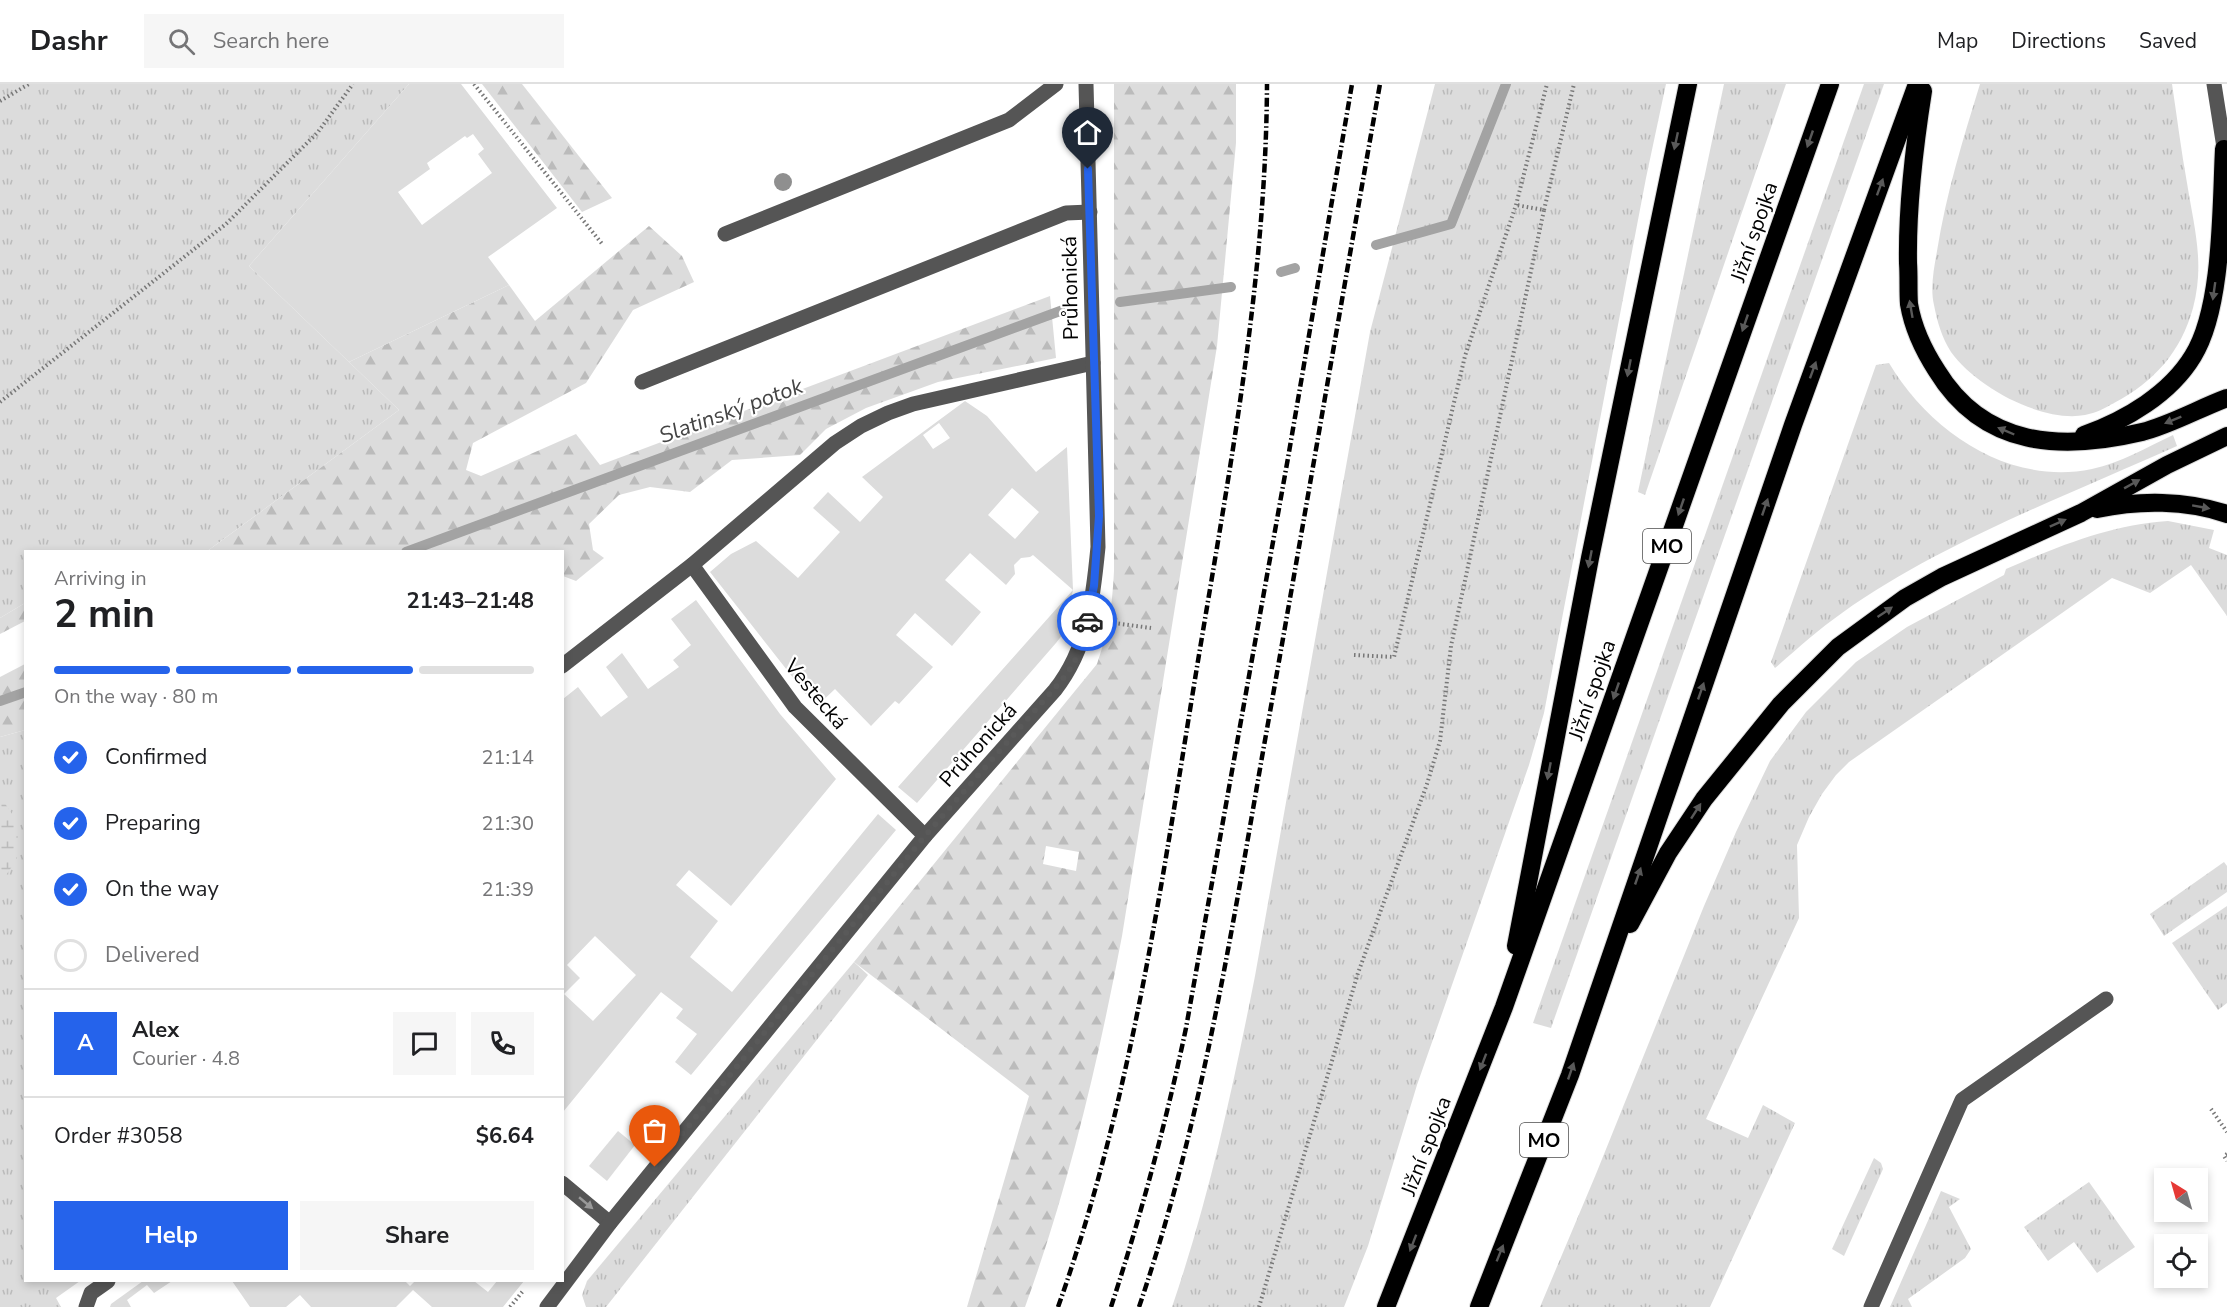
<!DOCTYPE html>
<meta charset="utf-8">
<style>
body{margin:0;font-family:"Nunito Sans",sans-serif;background:#f6f6f6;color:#202124;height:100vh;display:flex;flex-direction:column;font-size:22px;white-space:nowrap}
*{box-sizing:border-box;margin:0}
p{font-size:20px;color:#757577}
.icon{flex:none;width:33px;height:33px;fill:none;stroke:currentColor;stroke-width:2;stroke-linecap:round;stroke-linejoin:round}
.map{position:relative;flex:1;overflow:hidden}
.sheet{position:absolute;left:24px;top:466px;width:540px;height:732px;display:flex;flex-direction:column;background:#fff;border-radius:0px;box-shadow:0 3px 9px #0003}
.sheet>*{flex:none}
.needle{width:39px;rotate:323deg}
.buttons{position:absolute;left:2154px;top:1084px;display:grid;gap:12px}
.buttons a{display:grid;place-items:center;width:54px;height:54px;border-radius:0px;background:#fff;box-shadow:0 3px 9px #0003;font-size:30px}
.pin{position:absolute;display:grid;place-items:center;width:51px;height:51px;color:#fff;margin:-62px -26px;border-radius:50% 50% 50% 0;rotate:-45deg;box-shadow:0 0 6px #0007}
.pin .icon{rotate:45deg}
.courier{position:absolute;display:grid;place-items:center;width:60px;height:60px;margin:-30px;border:4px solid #2563eb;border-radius:50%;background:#fff;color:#222;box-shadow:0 2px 8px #0007}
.headline em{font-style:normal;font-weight:700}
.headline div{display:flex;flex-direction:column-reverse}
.headline{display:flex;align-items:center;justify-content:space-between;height:102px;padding:0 30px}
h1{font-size:39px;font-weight:700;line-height:45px}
.bar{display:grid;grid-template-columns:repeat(4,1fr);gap:9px 6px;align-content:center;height:72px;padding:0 30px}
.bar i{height:8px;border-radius:4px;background:#e0e0e0}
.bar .current{background:#2563eb}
.bar p{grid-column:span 4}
.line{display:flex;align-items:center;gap:15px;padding:0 30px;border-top:2px solid #e0e0e0}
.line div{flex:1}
.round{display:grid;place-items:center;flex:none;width:63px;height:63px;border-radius:0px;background:#f6f6f6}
ol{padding:0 30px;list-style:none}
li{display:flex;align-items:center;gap:18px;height:66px}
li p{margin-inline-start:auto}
li .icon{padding:6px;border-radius:50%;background:#2563eb;color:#fff;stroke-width:4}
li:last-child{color:#757577}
li i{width:33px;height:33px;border:3px solid #e0e0e0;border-radius:50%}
.button{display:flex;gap:12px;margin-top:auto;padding:12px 30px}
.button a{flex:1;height:69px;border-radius:0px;background:#2563eb;color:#fff;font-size:24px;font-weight:700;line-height:69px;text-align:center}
.button a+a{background:#f6f6f6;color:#202124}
header{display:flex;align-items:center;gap:36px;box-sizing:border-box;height:84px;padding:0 30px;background:#fff;border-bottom:2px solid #e0e0e0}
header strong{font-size:28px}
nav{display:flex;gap:33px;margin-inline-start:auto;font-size:21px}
.search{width:420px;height:54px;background:#f6f6f6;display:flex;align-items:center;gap:15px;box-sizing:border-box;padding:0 21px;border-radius:0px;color:#757577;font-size:22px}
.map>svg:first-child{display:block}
.grass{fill:url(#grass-tufts)}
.forest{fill:url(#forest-firs);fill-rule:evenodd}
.wetland{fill:url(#wetland-marsh)}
.garden{fill:#dcdcdc;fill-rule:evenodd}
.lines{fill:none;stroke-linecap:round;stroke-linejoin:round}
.stream{stroke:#a3a3a3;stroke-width:10}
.highway-casing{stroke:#dbdbdb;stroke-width:20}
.path{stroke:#777;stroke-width:4;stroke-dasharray:1.5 3;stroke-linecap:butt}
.minor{stroke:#555;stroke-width:15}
.highway{stroke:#000;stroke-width:18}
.rail{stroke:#000;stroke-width:4.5;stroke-dasharray:9 3 1.5 3;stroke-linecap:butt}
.tree{fill:#8f8f8f}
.oneway{fill:#595959}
.oneway2{fill:#999}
.done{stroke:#595959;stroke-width:6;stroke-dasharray:0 10.8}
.route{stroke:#2563eb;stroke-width:8}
.labels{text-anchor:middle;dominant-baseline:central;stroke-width:4.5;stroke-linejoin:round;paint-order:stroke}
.shield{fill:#fff;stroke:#4c4c4c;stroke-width:1.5}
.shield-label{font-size:20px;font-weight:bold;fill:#000}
.street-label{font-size:21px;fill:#000;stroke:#fff}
.water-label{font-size:22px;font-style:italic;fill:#444;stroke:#fff}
</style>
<header>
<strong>Dashr</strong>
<div class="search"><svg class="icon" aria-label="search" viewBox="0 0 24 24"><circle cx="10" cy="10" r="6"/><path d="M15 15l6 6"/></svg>Search here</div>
<nav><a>Map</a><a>Directions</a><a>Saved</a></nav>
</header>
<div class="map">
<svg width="2227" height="1223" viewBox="0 0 2227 1223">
<defs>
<pattern id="grass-tufts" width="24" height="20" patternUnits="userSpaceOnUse" patternTransform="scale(1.5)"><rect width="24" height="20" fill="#dcdcdc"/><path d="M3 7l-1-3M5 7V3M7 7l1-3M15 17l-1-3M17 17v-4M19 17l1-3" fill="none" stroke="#bbb"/></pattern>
<pattern id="forest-firs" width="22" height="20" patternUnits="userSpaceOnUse" patternTransform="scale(1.5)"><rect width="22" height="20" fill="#dcdcdc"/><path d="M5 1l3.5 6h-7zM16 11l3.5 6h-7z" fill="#bbb"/></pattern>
<pattern id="wetland-marsh" width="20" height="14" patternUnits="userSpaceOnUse" patternTransform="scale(1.5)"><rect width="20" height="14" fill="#dcdcdc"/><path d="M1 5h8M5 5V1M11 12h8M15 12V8" fill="none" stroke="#bbb"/></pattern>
</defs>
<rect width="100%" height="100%" fill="#fff"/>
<g class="grass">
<polygon points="0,0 409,0 249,182 399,326 206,468 26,468 25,519 0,534"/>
<path d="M1435 0H1666L1646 94 1544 629 1529 681 1417 1001 1368 1162 1344 1223H1172C1209 1115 1233 1003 1255 892L1370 248Z"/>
<polygon points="1724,0 1786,0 1645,411 1638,408"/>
<polygon points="1864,0 1884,0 1551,944 1533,939"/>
<path d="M1980 0H2172C2177 33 2181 66 2187 99 2194 143 2205 179 2193 224 2181 268 2154 298 2114 319 2105 324 2096 329 2085 331 2042 339 1976 303 1951 268 1942 254 1937 237 1934 221 1930 204 1934 184 1937 167 1946 110 1963 55 1980 0Z"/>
<path d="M1889 279C1930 348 2009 402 2092 385 2121 379 2147 363 2173 351L2177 362C2068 411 1940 459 1842 529 1819 545 1797 565 1775 584L1771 578 1876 281Z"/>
<path d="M2168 437 2214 446 2209 464 2227 471V532L2191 481 2150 509 2112 494 1849 678 1836 691 1822 710 1809 733 1797 761 1799 834 1706 1035 1748 1054 1763 1021 1795 1039 1710 1223H1540L1596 1090 1704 822 1736 748 1770 677 1806 628 1856 578 1907 543 2004 491 2006 485C2059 462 2110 441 2168 437Z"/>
<polygon points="25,646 26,1197 80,1197 56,1214 61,1223 0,1223 0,653"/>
<polygon points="2224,778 2227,782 2227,808 2164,852 2150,830"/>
<polygon points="2227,822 2227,919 2218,926 2172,859"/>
<polygon points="854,878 868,891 606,1223 586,1223 582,1211 587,1197"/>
<polygon points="1874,1074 1881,1079 1883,1085 1844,1172 1832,1165"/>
<polygon points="2089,1098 2135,1163 2097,1189 2074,1158 2048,1177 2024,1143"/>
<polygon points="1941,1107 1960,1115 1949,1123 1971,1165 1965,1174 1908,1215 1912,1223 1890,1223"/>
</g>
<g class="forest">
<polygon points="482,0 522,0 612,114 582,128"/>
<path d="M1114 0H1236V59L1217 262 1122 852C1098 978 1069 1102 1025 1223H967L1029 1012 854 878 1097 580C1109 545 1112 524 1114 487ZM1046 762 1079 768 1076 787 1043 780Z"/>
<polygon points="649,142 682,172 694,198 633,226 586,299 473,359 466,386 481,392 576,350 600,381 1050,212 1056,274 938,298 866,324 826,345 800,371 732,376 690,408 650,403 619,411 589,440 593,466 604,474 576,497 563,492 562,468 206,468 399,326 349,278 509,201 535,237"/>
<polygon points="25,519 25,537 0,550 0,534"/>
<polygon points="25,580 25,646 0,653 0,593"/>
</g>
<polygon class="wetland" points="0,712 18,739 17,775 0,800"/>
<g class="garden">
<path d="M409 0H461L557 124 488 173 509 201 349 278 249 182ZM473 50 484 65 478 70 492 89 422 141 398 108 430 85 427 79 465 52 467 54Z"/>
<path d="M965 317 987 332 1036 388 1067 363 1073 506 1063 550 1056 559 917 719 898 703 1073 506 1033 471 1030 473 1021 474 1014 481 1015 490 1006 501 970 469 945 496 981 528 952 562 915 529 896 551 933 583 899 620 895 617 871 642 835 605 816 623 710 488 731 470 756 457 798 494 840 448 813 424 828 408 860 438 883 413 862 393ZM939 339 950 354 933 365 923 351ZM1012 404 1039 428 1015 455 988 431Z"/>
<path d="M696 516 780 630 836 695 731 822 689 786 676 801 718 837 690 873 732 908 878 730 896 746 691 991 675 978 697 950 676 934 683 925 661 908 563 1028V615L578 603 601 633 628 613 606 583 622 569 648 605 679 583 673 576 691 561 671 535ZM595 852 636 891 593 937 564 910 580 894 567 881Z"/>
<polygon points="618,1047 635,1061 607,1097 589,1082"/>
<polygon points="143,1197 172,1197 154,1209 147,1201 127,1216 131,1223 110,1223 111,1220"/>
<polygon points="232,1197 405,1197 410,1202 415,1197 474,1197 488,1208 497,1197 524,1197 503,1223 432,1223 413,1206 396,1223 311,1223 300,1211 286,1223 250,1223"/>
</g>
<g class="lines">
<g class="stream">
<polyline points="1376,161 1451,140 1506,0"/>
<polyline points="1281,188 1295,184"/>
<polyline points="1120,218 1231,203"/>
<polyline points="406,468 1071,223"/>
<polyline points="0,617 26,608"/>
</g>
<g class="highway-casing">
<g id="highway">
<path d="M1923 7C1914 64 1907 121 1908 179 1909 193 1908 207 1909 220 1913 244 1924 267 1937 287 1984 364 2062 367 2142 348 2170 341 2200 324 2227 314"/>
<path d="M2084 351C2126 336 2170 310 2193 272 2223 224 2221 122 2224 65"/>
<path d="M2097 425C2139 416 2186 416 2227 430"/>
<polyline points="1630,840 1668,769 1704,715 1781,620 1838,563 1905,514 1942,493 2081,429 2167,381 2227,352"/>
<polyline points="1516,862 1590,474 1688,0"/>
<polyline points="1386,1223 1504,923 1830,0"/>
<polyline points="1479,1223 1570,991 1793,341 1917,0"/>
</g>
</g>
<g class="path">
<polyline points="474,0 603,161"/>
<polyline points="0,17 29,0"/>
<polyline points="1544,126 1574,0"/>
<polyline points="0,318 226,140 318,48 353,0"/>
<polyline points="1114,539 1151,544"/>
<polyline points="1354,571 1394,573 1465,272 1516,121 1547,0"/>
<polyline points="2211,1025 2227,1048"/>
<polyline points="2227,1070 2224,1072 2227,1077"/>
<polyline points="510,1223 523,1207"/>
<polyline points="1259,1223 1358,889 1427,700 1440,657 1451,562 1544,126 1516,121"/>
</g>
<g class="minor">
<polyline points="2214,0 2226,76"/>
<polyline points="725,150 1009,36 1056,0"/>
<polyline points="642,298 1066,129 1090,128"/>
<polyline points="692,481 795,623 925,752"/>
<polyline points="562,582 692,481 835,359 861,342 888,329 913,320 1093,279"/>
<polyline points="562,1099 610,1139"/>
<polyline points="86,1223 91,1209 108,1197"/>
<path d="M547 1223 610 1139 925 752 1055 606C1088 564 1093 515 1098 463L1086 0"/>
<polyline points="1871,1223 1962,1016 2106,915"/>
</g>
<use href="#highway" class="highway"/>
<g class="rail">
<path d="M1058 1223C1131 1018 1161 803 1196 589 1228 394 1266 198 1267 0"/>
<path d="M1111 1223C1141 1131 1166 1039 1186 944L1288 374 1352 0"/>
<path d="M1139 1223C1200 1044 1230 858 1262 673 1302 449 1340 224 1380 0"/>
</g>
</g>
<circle class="tree" cx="783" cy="98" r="9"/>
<defs><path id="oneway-solid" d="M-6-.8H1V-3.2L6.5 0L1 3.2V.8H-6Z" transform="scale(1.5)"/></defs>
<g class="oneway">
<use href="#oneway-solid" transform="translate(1810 55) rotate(109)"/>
<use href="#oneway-solid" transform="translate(1676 57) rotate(102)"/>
<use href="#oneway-solid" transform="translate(1880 103) rotate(-70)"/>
<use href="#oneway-solid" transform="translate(2214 207) rotate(98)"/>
<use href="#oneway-solid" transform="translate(1911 225) rotate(-100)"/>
<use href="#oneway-solid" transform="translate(1745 239) rotate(109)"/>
<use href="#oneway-solid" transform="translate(1629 284) rotate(101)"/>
<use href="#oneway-solid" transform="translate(1813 286) rotate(-70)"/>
<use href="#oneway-solid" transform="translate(2173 336) rotate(158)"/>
<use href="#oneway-solid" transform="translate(2006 347) rotate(-157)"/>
<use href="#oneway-solid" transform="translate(2132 400) rotate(-29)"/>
<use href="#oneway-solid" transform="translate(1681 423) rotate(109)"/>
<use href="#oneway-solid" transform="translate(1765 423) rotate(-71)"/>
<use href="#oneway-solid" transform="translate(2201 423) rotate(10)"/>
<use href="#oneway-solid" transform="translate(2058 439) rotate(-24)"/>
<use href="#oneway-solid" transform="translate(1590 475) rotate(101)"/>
<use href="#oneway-solid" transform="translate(1885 528) rotate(-34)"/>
<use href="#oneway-solid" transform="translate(1616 607) rotate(109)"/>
<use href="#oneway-solid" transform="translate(1701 607) rotate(-71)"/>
<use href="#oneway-solid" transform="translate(1549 687) rotate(101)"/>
<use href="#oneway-solid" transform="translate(1696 727) rotate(-57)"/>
<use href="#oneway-solid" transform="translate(1638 792) rotate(-71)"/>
<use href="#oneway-solid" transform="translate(1483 978) rotate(111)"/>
<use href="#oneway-solid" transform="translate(1571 987) rotate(-71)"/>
<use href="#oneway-solid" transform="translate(1413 1159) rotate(111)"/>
<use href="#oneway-solid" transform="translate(1500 1169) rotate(-68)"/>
</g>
<use class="oneway2" href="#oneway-solid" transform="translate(586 1119) rotate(40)"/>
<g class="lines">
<polyline class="done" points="655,1083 925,752 1067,590 1077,573 1087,537"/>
<polyline class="route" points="1087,537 1094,502 1099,432 1088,85"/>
</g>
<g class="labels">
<g class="shield">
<rect x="1643" y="445" width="48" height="34" rx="4.5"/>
<rect x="1520" y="1039" width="48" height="34" rx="4.5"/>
</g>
<g class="shield-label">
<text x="1667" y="462">MO</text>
<text x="1544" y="1056">MO</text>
</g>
<g class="street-label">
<text transform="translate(1754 148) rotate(-71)">Jižní spojka</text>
<text transform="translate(1070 204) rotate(-91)">Průhonická</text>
<text transform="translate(1592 606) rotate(-71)">Jižní spojka</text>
<text transform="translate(816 610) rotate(50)">Vestecká</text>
<text transform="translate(978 661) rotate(-48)">Průhonická</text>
<text transform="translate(1426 1062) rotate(-69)">Jižní spojka</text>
</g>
<g class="water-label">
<text transform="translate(731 327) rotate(-20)">Slatinský potok</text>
</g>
</g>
</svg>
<div class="buttons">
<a><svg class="needle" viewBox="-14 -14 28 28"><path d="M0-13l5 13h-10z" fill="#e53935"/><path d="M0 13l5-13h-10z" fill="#757577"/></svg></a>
<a><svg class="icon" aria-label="locate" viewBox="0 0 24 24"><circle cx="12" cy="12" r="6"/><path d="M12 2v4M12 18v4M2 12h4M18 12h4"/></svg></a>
</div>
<div class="pin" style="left:655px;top:1083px;background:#ea580c"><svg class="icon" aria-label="bag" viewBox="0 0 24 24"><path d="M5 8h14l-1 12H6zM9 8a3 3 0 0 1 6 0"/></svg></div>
<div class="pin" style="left:1088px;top:85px;background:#1f2937"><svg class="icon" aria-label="home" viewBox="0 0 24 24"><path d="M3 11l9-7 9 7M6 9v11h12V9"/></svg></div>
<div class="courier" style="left:1087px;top:537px"><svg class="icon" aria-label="car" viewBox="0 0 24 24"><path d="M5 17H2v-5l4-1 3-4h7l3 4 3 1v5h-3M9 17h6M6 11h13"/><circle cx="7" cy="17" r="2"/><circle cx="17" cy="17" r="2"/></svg></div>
<section class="sheet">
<div class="headline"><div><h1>2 min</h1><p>Arriving in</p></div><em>21:43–21:48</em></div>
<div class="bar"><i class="current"></i><i class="current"></i><i class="current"></i><i></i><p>On the way · 80 m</p></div>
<ol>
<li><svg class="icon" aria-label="check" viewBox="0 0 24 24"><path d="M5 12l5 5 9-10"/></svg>Confirmed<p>21:14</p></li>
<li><svg class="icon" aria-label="check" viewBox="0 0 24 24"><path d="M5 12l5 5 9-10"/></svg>Preparing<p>21:30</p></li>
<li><svg class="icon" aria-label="check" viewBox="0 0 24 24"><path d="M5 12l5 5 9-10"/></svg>On the way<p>21:39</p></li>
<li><i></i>Delivered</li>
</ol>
<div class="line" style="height:108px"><b class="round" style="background:#2563eb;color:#fff">A</b><div><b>Alex</b><p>Courier · 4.8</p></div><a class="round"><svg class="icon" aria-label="chat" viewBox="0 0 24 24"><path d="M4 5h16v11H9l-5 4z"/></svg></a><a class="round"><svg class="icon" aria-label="phone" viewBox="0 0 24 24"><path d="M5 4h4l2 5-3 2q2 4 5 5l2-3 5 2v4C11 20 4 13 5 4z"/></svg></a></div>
<div class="line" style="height:78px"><div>Order #3058</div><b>$6.64</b></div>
<div class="button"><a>Help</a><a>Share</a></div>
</section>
</div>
